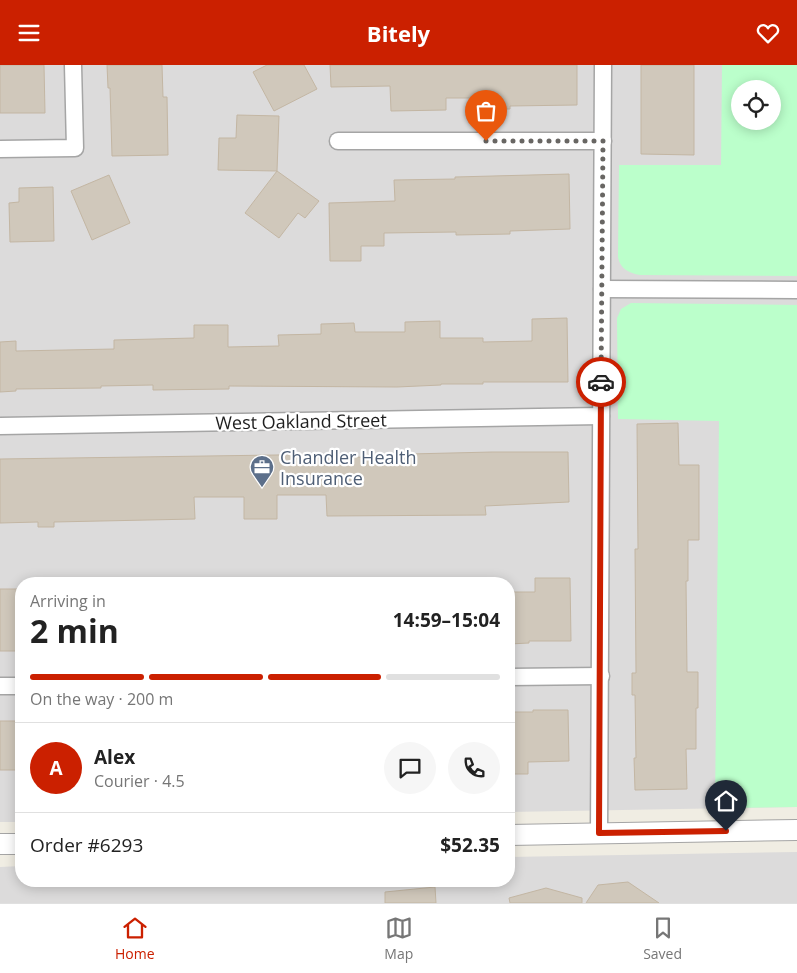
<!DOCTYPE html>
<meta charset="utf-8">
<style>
body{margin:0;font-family:"Open Sans",sans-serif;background:#f6f6f6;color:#222;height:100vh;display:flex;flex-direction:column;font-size:19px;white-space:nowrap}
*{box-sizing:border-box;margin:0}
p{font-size:16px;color:#767676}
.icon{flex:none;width:28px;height:28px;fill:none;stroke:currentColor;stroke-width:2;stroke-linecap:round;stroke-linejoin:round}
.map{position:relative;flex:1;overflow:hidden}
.sheet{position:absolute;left:15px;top:512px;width:500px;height:310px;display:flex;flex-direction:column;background:#fff;border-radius:20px;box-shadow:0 2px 12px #0003}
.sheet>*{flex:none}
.controls{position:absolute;left:731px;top:15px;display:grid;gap:10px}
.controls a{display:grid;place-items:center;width:50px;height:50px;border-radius:50%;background:#fff;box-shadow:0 2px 12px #0003;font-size:25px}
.pin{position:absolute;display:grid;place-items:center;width:42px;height:42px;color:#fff;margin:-51px -21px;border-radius:50% 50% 50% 0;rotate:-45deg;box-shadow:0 0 5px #0007}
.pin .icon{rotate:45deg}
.courier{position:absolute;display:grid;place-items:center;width:50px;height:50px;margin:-25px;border:4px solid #cb2000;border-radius:50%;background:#fff;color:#222;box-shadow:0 1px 6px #0007}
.head em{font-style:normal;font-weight:700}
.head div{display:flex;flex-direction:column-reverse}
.head{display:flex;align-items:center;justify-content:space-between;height:85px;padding:0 15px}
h1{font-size:32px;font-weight:700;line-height:38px}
.bar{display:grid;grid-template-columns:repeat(4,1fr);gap:8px 5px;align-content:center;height:60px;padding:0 15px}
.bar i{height:6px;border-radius:4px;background:#e0e0e0}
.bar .active{background:#cb2000}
.bar p{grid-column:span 4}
.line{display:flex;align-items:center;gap:12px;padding:0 15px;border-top:1px solid #e0e0e0}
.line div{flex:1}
.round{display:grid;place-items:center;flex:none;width:52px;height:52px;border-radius:26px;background:#f6f6f6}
header{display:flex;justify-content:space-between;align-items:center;height:65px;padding:0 15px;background:#cb2000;color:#fff;font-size:22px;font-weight:700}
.dock{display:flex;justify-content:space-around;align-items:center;height:70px;border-top:1px solid #e0e0e0;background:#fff;font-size:14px;color:#767676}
.dock a{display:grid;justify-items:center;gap:2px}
.dock .active{color:#cb2000}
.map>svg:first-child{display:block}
.residential{fill:#dcdbdb;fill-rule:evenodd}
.park{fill:#bbffcb;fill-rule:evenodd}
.building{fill:#d0c8bb;stroke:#c3b6a3}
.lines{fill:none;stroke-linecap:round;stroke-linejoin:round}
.minor-casing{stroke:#a5a5a5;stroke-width:19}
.tertiary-casing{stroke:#a5a5a5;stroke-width:22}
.minor{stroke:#fff;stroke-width:16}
.tertiary{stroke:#fff;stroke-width:20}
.done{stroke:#686663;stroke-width:5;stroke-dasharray:0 9}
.route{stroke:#cb2000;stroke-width:6}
.labels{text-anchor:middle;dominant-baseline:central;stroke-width:4.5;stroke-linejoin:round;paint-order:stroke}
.street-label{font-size:18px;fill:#1e1e1e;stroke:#fff}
.service-label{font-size:18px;fill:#4e5e75;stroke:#fff;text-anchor:start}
</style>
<header><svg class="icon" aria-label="menu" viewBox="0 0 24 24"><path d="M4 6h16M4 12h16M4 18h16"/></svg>Bitely<svg class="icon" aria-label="heart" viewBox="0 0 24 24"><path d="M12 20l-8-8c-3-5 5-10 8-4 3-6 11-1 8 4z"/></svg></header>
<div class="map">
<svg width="797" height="838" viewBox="0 0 797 838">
<rect width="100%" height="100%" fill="#f0ede3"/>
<g class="residential">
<path d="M0 0H797V742L509 747V519H21V757H0ZM740 24H772V56H740Z"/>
<polygon points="797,787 797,838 0,838 0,802 21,801 21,816 509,816 509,792"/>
</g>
<g class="park">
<path d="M722 0H797V211L640 210C629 208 620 204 618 192L619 100H721ZM740 24H772V56H740Z"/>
<polygon points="631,238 797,240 797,742 715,743 719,356 618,354 617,253 621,244"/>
</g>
<g class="building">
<polygon points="0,0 44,0 45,48 0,48"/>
<polygon points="107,0 162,0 163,32 167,32 168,90 112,91 110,23 108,23"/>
<polygon points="267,0 304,0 317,24 274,46 253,7"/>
<polygon points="330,0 577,0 577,40 510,41 510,44 481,44 481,33 446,33 446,45 391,46 390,21 331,22"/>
<polygon points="641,0 694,0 694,90 641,89"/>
<polygon points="237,50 279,51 277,106 319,136 305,153 298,148 279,173 245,148 277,106 218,105 219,73 236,73"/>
<polygon points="569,109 570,164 510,166 510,169 456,170 456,167 384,168 384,181 361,181 361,196 330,196 329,138 395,136 394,115 455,114 455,112"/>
<polygon points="109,110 130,158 92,175 71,126"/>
<polygon points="53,122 54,176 10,177 9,138 19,137 19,123"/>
<polygon points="567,253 568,317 483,317 483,319 441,319 441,320 397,322 229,321 229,324 153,325 153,320 101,321 101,323 16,324 16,326 0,327 0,277 16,276 16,286 114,284 114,275 194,273 194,260 228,260 228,282 279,281 278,270 321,269 321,259 354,258 355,267 405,267 405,257 440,256 440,273 483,273 483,277 532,276 532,254"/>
<polygon points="678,358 679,400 699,400 699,475 688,475 688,516 686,516 687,607 698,607 698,643 696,643 696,684 686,684 687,724 635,725 634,693 636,693 635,630 632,630 632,608 636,608 635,484 638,484 637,359"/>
<polygon points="492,387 568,387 569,437 485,441 486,450 327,451 326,430 277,430 277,454 244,454 244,432 194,432 195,454 54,457 54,462 38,462 38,457 0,458 0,394 276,390 318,389 318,393 368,392 368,390"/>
<polygon points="535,513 570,513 571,576 529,576 529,578 509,579 509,527 535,527"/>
<rect x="0" y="524" width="21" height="62"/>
<polygon points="533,645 568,645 569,696 528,697 528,709 509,709 509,647 533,647"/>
<rect x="0" y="656" width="21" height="49"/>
<polygon points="628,817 659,838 586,838 598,820"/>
<polygon points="435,822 436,838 385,838 385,827"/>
<polygon points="546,823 582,833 582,838 510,838 509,833"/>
</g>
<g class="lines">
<g class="minor-casing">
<g id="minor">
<polyline points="338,76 603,76"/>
<polyline points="0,84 75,83 73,0"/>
<polyline points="602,224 797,225"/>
<polyline points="0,361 601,351"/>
<polyline points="509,612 601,611"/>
<polyline points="0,621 21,621"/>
<polyline points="599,769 603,0"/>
</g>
</g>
<g class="tertiary-casing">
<g id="tertiary">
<polyline points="509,770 797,765"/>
<polyline points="0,779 21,779"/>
</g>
</g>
<use href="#minor" class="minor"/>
<use href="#tertiary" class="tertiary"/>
</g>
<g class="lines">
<polyline class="done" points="486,76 603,76 601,317"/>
<polyline class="route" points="601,317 599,768 726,766"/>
</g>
<defs>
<g id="office-pin" transform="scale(1.25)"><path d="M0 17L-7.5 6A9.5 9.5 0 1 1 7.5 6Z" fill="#5c6f8a" stroke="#fff"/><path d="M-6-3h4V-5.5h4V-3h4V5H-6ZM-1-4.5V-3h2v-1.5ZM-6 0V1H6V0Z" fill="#fff"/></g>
</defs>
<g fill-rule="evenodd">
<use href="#office-pin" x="262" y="402"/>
</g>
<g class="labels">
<g class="street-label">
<text transform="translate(301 356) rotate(-1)">West Oakland Street</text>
</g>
<g class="service-label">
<text x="280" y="392">Chandler Health<tspan x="280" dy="21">Insurance</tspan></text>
</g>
</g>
</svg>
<div class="controls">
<a><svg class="icon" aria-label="locate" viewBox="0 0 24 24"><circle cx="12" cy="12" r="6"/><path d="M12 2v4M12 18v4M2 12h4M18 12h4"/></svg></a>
</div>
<div class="pin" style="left:486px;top:76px;background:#ea580c"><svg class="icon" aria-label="bag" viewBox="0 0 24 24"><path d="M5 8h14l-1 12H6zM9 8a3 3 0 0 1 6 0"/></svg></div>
<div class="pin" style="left:726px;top:766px;background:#1f2937"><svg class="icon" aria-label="home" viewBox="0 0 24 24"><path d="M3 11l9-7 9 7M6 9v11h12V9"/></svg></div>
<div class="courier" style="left:601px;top:317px"><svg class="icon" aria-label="car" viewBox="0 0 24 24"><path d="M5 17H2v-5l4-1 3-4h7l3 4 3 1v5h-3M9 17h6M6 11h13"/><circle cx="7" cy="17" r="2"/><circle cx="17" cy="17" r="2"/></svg></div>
<section class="sheet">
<div class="head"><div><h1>2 min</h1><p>Arriving in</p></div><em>14:59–15:04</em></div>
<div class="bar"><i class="active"></i><i class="active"></i><i class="active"></i><i></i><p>On the way · 200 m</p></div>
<div class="line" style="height:90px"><b class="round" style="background:#cb2000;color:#fff">A</b><div><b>Alex</b><p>Courier · 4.5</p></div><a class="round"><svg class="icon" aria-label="chat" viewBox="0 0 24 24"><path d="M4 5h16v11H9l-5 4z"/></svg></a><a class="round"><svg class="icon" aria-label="phone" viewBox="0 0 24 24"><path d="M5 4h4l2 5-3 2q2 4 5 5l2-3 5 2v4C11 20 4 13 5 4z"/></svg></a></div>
<div class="line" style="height:65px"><div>Order #6293</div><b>$52.35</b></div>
</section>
</div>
<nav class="dock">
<a class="active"><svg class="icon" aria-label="home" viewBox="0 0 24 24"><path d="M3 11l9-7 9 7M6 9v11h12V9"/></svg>Home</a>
<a><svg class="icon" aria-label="map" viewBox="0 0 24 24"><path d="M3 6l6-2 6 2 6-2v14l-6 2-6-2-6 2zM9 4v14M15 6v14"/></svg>Map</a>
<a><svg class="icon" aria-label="saved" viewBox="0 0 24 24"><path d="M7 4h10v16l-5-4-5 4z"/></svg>Saved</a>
</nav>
